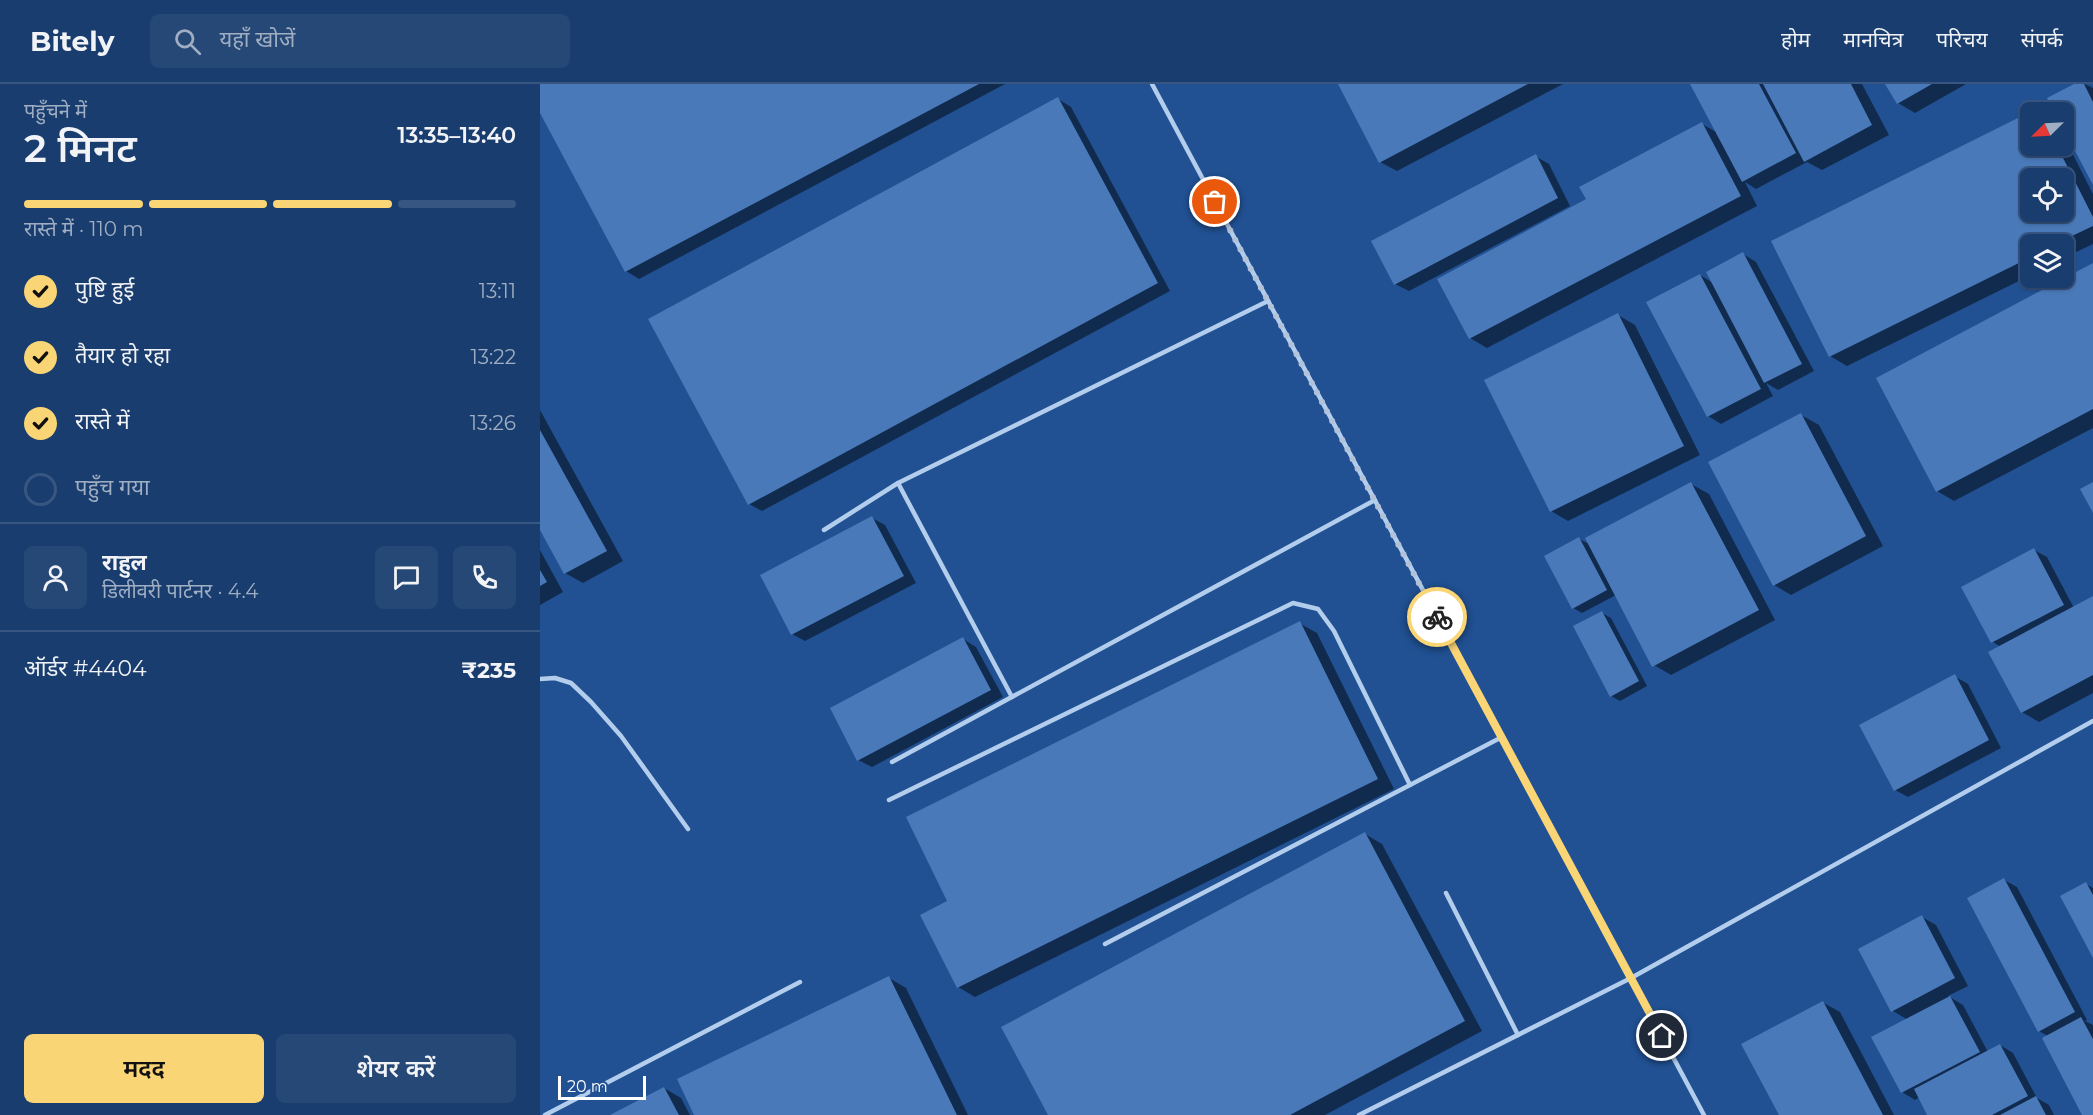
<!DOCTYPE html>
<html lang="hi">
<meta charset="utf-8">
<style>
body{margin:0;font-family:Montserrat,"Noto Sans Devanagari",sans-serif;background:#264876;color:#f1f3f6;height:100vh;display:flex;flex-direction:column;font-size:22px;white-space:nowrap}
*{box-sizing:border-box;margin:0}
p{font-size:20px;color:#9faec2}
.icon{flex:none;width:33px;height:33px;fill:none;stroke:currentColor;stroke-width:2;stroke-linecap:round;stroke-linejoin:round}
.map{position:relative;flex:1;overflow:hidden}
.sheet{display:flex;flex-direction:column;background:#193d6e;width:540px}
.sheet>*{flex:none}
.needle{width:39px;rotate:246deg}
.tools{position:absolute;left:1480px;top:18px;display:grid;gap:12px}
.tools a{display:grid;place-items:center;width:54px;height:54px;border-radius:9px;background:#193d6e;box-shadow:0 2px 4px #0004,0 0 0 2px #375681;font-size:30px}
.scale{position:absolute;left:18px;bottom:15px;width:88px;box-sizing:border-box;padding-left:6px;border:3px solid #fff;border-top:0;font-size:16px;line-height:21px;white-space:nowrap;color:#fff;-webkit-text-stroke:4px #215193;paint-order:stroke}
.pin{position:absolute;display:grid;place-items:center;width:51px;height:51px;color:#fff;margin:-26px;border:3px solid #fff;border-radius:50%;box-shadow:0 2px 6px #0007}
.courier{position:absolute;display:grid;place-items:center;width:60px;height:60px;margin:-30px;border:4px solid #fad575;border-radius:50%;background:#fff;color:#222;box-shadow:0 2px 8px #0007}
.overview em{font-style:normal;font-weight:600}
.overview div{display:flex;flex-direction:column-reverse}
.overview{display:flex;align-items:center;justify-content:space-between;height:102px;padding:0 24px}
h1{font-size:39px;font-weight:600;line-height:45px}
.bar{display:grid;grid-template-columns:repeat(4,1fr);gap:9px 6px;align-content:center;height:72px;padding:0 24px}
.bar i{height:8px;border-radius:4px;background:#375681}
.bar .current{background:#fad575}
.bar p{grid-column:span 4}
.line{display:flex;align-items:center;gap:15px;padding:0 24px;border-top:2px solid #375681}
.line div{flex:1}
.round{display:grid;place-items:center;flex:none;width:63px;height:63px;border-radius:9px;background:#264876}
ol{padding:0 24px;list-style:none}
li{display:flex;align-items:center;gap:18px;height:66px}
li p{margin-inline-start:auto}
li .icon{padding:6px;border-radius:50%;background:#fad575;color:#111;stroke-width:4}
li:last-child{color:#9faec2}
li i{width:33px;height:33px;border:3px solid #375681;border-radius:50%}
.primary-button{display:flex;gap:12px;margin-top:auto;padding:12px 24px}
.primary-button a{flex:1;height:69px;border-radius:9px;background:#fad575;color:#111;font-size:24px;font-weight:600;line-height:69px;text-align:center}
.primary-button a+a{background:#264876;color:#f1f3f6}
header{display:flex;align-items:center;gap:36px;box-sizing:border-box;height:84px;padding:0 30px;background:#193d6e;border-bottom:2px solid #375681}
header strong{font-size:28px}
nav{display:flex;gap:33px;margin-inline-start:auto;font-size:21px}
.search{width:420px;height:54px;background:#264876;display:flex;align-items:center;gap:15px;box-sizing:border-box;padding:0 21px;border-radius:9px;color:#9faec2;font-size:22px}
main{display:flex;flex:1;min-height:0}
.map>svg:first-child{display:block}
.shadow{fill:#0007;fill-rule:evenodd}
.building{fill:#4a79b9;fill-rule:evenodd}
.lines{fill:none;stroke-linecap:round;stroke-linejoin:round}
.service{stroke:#b3cded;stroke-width:4.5}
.done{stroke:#b1c2d9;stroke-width:6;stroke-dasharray:0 10.8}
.route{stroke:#fad575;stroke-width:8}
</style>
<header>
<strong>Bitely</strong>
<div class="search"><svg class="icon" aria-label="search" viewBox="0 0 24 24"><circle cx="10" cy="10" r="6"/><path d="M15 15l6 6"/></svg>यहाँ खोजें</div>
<nav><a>होम</a><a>मानचित्र</a><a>परिचय</a><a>संपर्क</a></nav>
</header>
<main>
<section class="sheet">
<div class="overview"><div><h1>2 मिनट</h1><p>पहुँचने में</p></div><em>13:35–13:40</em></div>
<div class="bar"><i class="current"></i><i class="current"></i><i class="current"></i><i></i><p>रास्ते में · 110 m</p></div>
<ol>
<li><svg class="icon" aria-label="check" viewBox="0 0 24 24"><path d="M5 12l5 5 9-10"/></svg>पुष्टि हुई<p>13:11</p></li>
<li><svg class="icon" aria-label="check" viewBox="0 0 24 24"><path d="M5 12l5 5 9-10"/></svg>तैयार हो रहा<p>13:22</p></li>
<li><svg class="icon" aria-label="check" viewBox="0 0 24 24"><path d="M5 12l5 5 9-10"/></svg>रास्ते में<p>13:26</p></li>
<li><i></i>पहुँच गया</li>
</ol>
<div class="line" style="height:108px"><a class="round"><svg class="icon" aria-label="person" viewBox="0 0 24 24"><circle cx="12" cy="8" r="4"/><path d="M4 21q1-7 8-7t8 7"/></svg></a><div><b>राहुल</b><p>डिलीवरी पार्टनर · 4.4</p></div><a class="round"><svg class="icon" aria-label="chat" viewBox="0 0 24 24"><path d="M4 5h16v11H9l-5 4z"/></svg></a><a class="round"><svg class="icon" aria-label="phone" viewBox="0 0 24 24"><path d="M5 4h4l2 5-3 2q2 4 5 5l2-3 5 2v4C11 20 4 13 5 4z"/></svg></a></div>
<div class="line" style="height:78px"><div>ऑर्डर #4404</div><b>₹235</b></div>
<div class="primary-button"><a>मदद</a><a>शेयर करें</a></div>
</section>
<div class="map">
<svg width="1553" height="1031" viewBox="0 0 1553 1031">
<rect width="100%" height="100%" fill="#215193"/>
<g class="shadow">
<polygon points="0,0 465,0 99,195 86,187 0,25"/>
<polygon points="799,0 1023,0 857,87 840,78"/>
<polygon points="1152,0 1322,0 1349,51 1282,86 1267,78 1216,105 1205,98 1217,122 947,264 930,254 1048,116 1162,40 1178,49"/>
<polygon points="1347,0 1426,0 1375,29 1358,19"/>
<polygon points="1537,0 1545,0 1553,4 1553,98 1524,43 1524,28 1516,28 1509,15"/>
<polygon points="518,15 531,23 630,207 222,427 209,420"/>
<path d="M1491 29V62H1524V53L1553 110V160L1524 174V160H1491V191L1307 282 1290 272ZM1491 94H1524V128H1491Z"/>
<polygon points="995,72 1009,80 1030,122 869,207 855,200"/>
<polygon points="1203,170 1216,178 1274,287 1238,306 1226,299 1233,312 1181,340 1168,332 1160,191 1173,199"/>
<polygon points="1553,180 1553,344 1414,417 1397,407"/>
<polygon points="1078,231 1095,241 1160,371 1028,437 1011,427"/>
<polygon points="0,326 83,477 43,499 25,489 0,443"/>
<polygon points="1261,331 1279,341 1343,462 1251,511 1234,501"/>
<polygon points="1151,400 1169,410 1235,536 1131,591 1114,581 1076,511 1042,529 1033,524 1039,455 1051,461"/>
<polygon points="332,434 345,441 376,499 265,557 252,550"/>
<polygon points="0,466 23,508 0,521"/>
<polygon points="1494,466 1507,473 1534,524 1553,514 1553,609 1499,638 1482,628 1461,563 1453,558"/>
<polygon points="1062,529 1071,534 1107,602 1080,617 1071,612"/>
<polygon points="759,539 777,549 854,705 435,913 418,903 410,818"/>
<polygon points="423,555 436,563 463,613 332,683 318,676"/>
<polygon points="1414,592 1428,600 1461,664 1368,713 1355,706"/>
<polygon points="825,750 842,760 942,947 785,1031 510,1031"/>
<polygon points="1464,796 1477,803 1547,936 1545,937 1553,941 1553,1031 1544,1031 1508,952 1499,947"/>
<polygon points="1546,800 1553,804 1553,871"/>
<polygon points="1382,833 1396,841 1428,902 1408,912 1423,921 1448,968 1460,961 1473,969 1497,1014 1509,1021 1514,1031 1389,1031 1380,1013 1375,1016 1362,1008 1368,936 1353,927 1320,866"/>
<polygon points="349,894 366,904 428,1031 156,1031"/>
<polygon points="1282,918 1300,928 1354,1031 1241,1031"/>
<polygon points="124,1004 141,1014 150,1031 73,1031"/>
</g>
<g class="building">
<polygon points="0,0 439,0 85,188 0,29"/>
<polygon points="798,0 988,0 839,79"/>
<polygon points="1150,0 1219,0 1256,69 1202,98"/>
<polygon points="1223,0 1311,0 1332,41 1264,78"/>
<polygon points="1345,0 1392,0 1357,20"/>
<polygon points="1534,0 1544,0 1553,18 1553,101 1524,46 1524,28 1514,28 1507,14"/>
<polygon points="518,13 618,199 208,421 108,235"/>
<path d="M1498 24 1501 28H1491V62H1517L1553 133V142L1515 160H1491V173L1289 273 1231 157ZM1491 94H1524V128H1491Z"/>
<polygon points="1162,38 1201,112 929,255 897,195 1046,115 1039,103"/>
<polygon points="996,70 1018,114 854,201 831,157"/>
<polygon points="1203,168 1262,280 1224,299 1166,188"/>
<polygon points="1553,179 1553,325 1396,408 1336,294"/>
<polygon points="1160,190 1221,305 1167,333 1106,218"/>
<polygon points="1078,229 1144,362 1010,428 944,296"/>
<polygon points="1261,329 1326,452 1233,502 1168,378"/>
<polygon points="0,346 67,467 24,490 0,446"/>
<polygon points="1151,398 1219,526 1112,583 1045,454"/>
<polygon points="1553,398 1553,429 1540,405"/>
<polygon points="332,432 364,492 251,551 220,491"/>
<polygon points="1039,453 1067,506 1032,525 1004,472"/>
<polygon points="1494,464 1524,521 1451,559 1421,503"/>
<polygon points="0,486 7,498 0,502"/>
<polygon points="1553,512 1553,591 1481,629 1448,568"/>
<polygon points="1062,527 1099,597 1070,613 1033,542"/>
<polygon points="760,537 838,695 417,904 380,831 407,817 366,733"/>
<polygon points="423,553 451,606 317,677 290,624"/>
<polygon points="1415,590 1449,656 1354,707 1319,641"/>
<polygon points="825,748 925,937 750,1031 508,1031 461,943"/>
<polygon points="1464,794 1535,928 1498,948 1427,814"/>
<polygon points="1546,798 1553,811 1553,874 1520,812"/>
<polygon points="1382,831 1415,894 1351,928 1318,865"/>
<polygon points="349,892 417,1031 154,1031 137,995"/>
<polygon points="1410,912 1440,968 1361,1009 1331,953"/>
<polygon points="1283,917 1343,1031 1239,1031 1201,960"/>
<polygon points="1541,933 1553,955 1553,1031 1542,1031 1502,954"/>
<polygon points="1460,960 1488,1012 1452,1031 1387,1031 1374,1005"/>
<polygon points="124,1003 139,1031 70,1031"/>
<polygon points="1496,1012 1506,1031 1460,1031"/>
</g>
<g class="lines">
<g class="service">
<polyline points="612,0 1164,1031"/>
<polyline points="358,399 472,613"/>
<polyline points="284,446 358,399 728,217"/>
<polyline points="0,595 15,594 31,599 51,618 81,652 148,745"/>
<polyline points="352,678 835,416"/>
<polyline points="349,716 753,519 778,525 794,547 870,701"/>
<polyline points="906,809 978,951"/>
<polyline points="565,860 962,653"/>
<polyline points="5,1031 260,898"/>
<polyline points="819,1031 1091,894 1553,637"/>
</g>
</g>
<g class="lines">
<polyline class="done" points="675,118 897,533"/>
<polyline class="route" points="897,533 1122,952"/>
</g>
</svg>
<div class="tools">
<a><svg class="needle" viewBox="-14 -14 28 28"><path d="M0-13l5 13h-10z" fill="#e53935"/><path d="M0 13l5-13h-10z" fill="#9faec2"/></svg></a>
<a><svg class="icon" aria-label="locate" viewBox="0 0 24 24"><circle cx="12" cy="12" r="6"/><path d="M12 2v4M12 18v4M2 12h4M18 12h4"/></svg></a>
<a><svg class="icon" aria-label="layers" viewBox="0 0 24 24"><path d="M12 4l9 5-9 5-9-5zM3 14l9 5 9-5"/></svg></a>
</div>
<div class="scale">20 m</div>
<div class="pin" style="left:675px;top:118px;background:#ea580c"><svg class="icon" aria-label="bag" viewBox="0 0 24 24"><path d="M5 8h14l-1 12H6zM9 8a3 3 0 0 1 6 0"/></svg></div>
<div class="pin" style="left:1122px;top:952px;background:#1f2937"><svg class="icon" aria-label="home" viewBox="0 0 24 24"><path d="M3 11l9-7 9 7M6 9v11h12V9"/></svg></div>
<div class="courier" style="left:897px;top:533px"><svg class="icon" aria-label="bike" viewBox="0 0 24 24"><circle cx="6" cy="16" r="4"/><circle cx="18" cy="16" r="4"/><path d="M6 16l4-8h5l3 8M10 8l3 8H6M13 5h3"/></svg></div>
</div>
</main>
